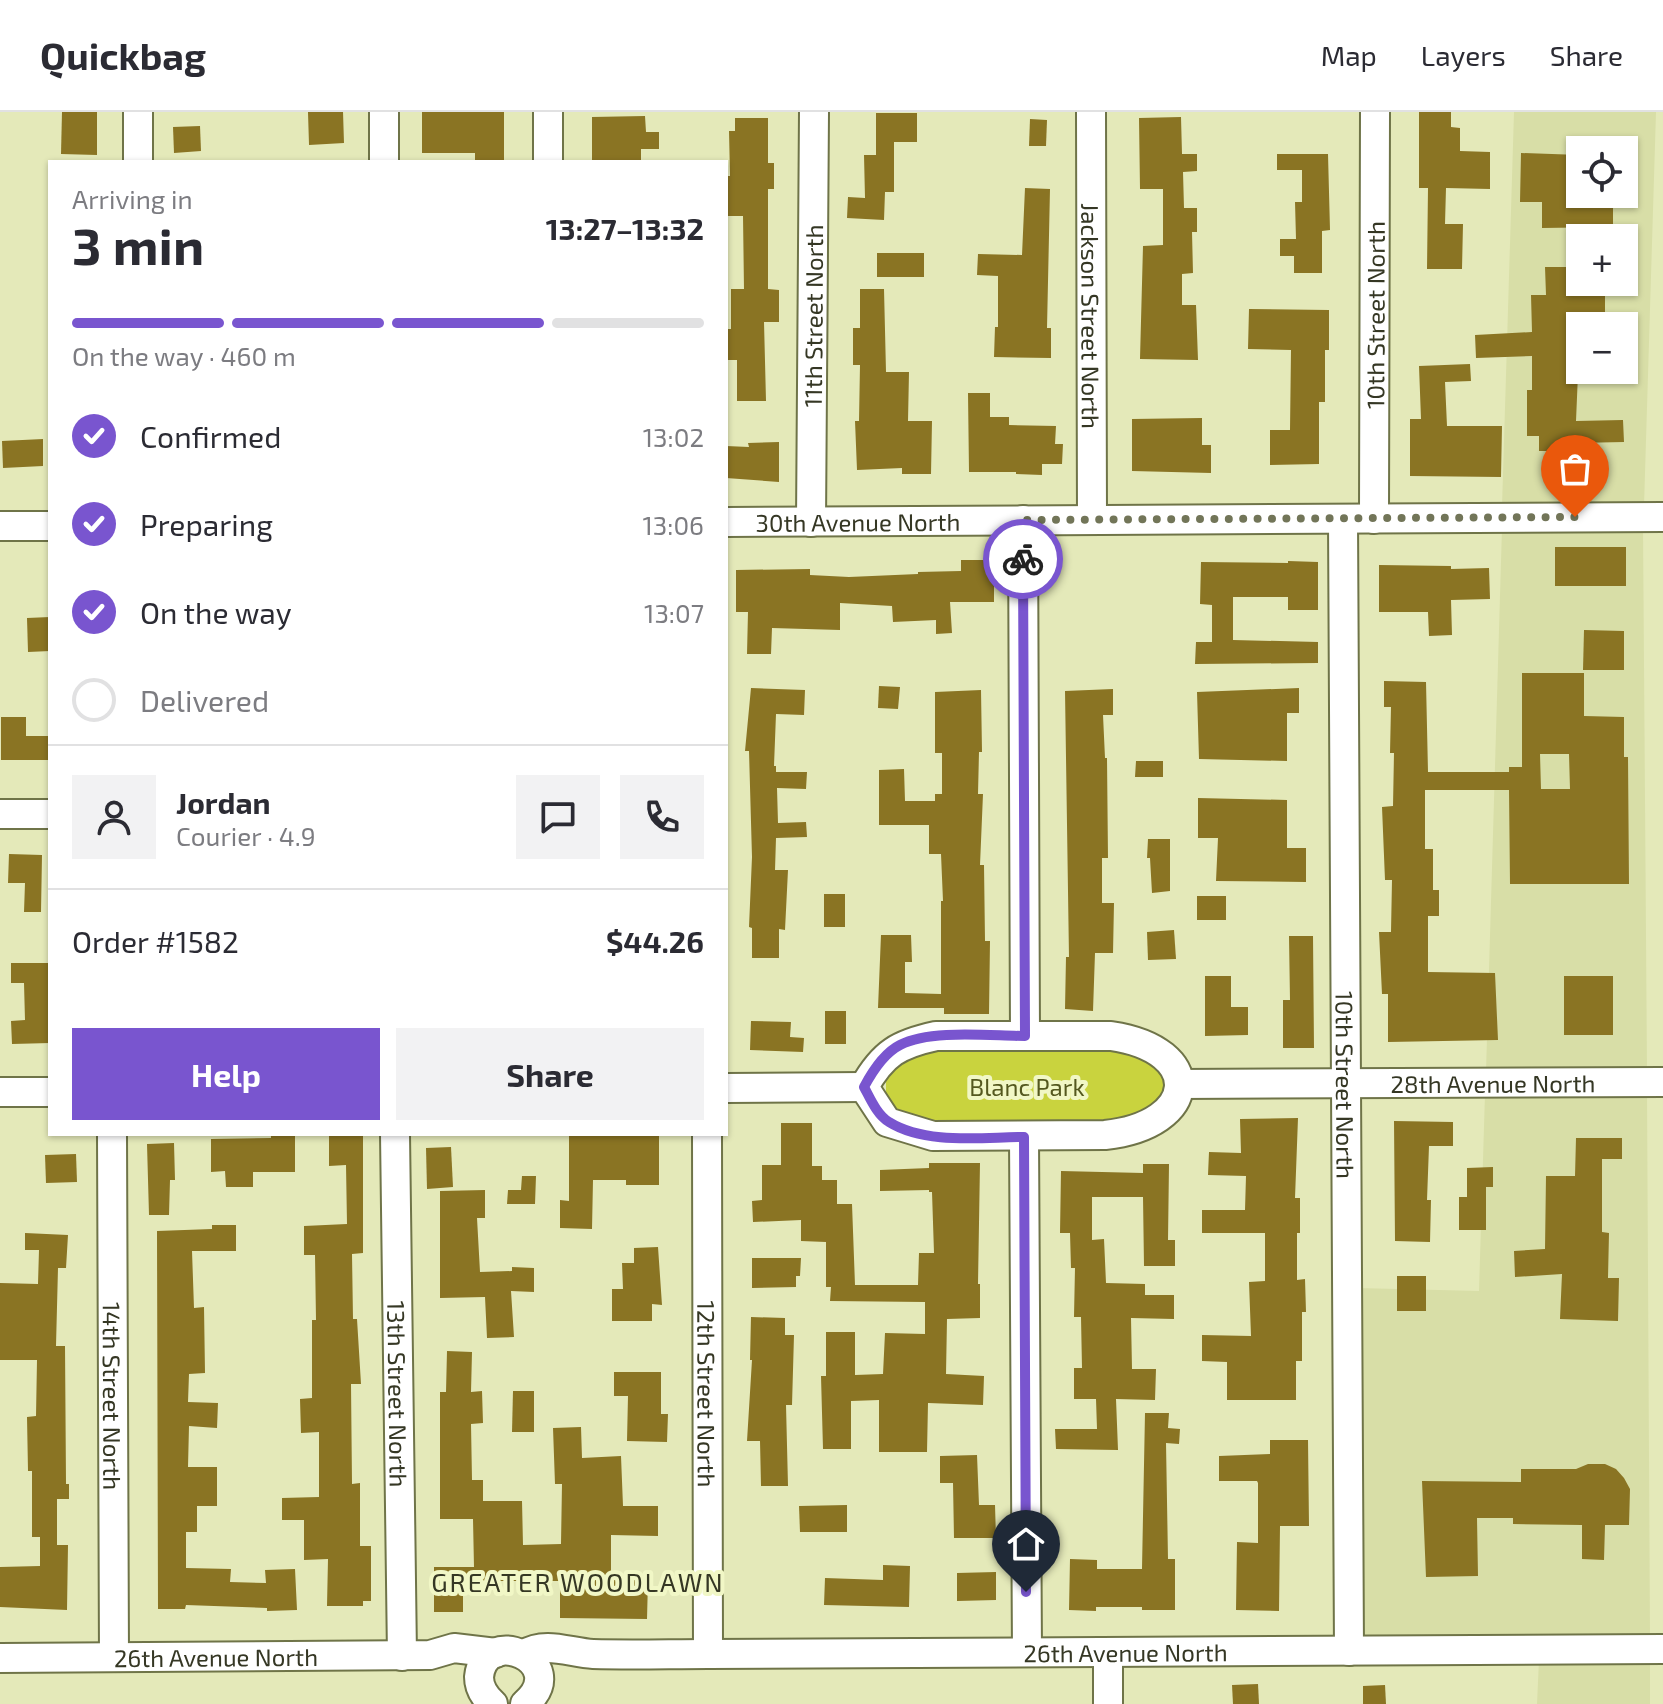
<!DOCTYPE html>
<meta charset="utf-8">
<style>
body{margin:0;font-family:"Exo 2",sans-serif;background:#f2f2f3;color:#2b2b33;height:100vh;display:flex;flex-direction:column;font-size:30px;white-space:nowrap}
*{box-sizing:border-box;margin:0}
p{font-size:26px;color:#7c7c81}
.icon{flex:none;width:44px;height:44px;fill:none;stroke:currentColor;stroke-width:2;stroke-linecap:round;stroke-linejoin:round}
.map{position:relative;flex:1;overflow:hidden}
.side{position:absolute;left:48px;top:48px;width:680px;height:976px;display:flex;flex-direction:column;background:#fff;border-radius:0px;box-shadow:0 2px 6px #0004}
.side>*{flex:none}
.fabs{position:absolute;left:1566px;top:24px;display:grid;gap:16px}
.fabs a{display:grid;place-items:center;width:72px;height:72px;border-radius:0px;background:#fff;box-shadow:0 2px 6px #0004;font-size:40px}
.pin{position:absolute;display:grid;place-items:center;width:68px;height:68px;color:#fff;margin:-82px -34px;border-radius:50% 50% 50% 0;rotate:-45deg;box-shadow:0 0 8px #0007}
.pin .icon{rotate:45deg}
.courier{position:absolute;display:grid;place-items:center;width:80px;height:80px;margin:-40px;border:6px solid #7955cf;border-radius:50%;background:#fff;color:#222;box-shadow:0 2px 10px #0007}
.summary em{font-style:normal;font-weight:700}
.summary div{display:flex;flex-direction:column-reverse}
.summary{display:flex;align-items:center;justify-content:space-between;height:136px;padding:0 24px}
h1{font-size:52px;font-weight:700;line-height:60px}
.bar{display:grid;grid-template-columns:repeat(4,1fr);gap:12px 8px;align-content:center;height:96px;padding:0 24px}
.bar i{height:10px;border-radius:6px;background:#e1e1e2}
.bar .selected{background:#7955cf}
.bar p{grid-column:span 4}
.line{display:flex;align-items:center;gap:20px;padding:0 24px;border-top:2px solid #e1e1e2}
.line div{flex:1}
.round{display:grid;place-items:center;flex:none;width:84px;height:84px;border-radius:0px;background:#f2f2f3}
ol{padding:0 24px;list-style:none}
li{display:flex;align-items:center;gap:24px;height:88px}
li p{margin-inline-start:auto}
li .icon{padding:8px;border-radius:50%;background:#7955cf;color:#fff;stroke-width:4}
li:last-child{color:#7c7c81}
li i{width:44px;height:44px;border:4px solid #e1e1e2;border-radius:50%}
.primary-button{display:flex;gap:16px;margin-top:auto;padding:16px 24px}
.primary-button a{flex:1;height:92px;border-radius:0px;background:#7955cf;color:#fff;font-size:32px;font-weight:700;line-height:92px;text-align:center}
.primary-button a+a{background:#f2f2f3;color:#2b2b33}
header{display:flex;align-items:center;gap:48px;box-sizing:border-box;height:112px;padding:0 40px;background:#fff;border-bottom:2px solid #e1e1e2}
header strong{font-size:38px}
nav{display:flex;gap:44px;margin-inline-start:auto;font-size:28px}
.map>svg:first-child{display:block}
.built{fill:#d8dea7;fill-rule:evenodd}
.green{fill:#c9d33e}
.building{fill:#8a7423;fill-rule:evenodd}
.lines{fill:none;stroke-linecap:round;stroke-linejoin:round}
.minor-casing{stroke:#6f7448;stroke-width:32}
.minor{stroke:#fff;stroke-width:28}
.done{stroke:#727558;stroke-width:8;stroke-dasharray:0 14.4}
.route{stroke:#7955cf;stroke-width:10}
.labels{text-anchor:middle;dominant-baseline:central;stroke-width:8;stroke-linejoin:round;paint-order:stroke}
.street-label{font-size:24px;fill:#353724;stroke:#f1f7c6}
.park-label{font-size:24px;fill:#54581f;stroke:#f1f7c6}
.neighbourhood-label{font-size:26px;letter-spacing:2px;fill:#353724;stroke:#f1f7c6}
</style>
<header>
<strong>Quickbag</strong>
<nav><a>Map</a><a>Layers</a><a>Share</a></nav>
</header>
<div class="map">
<svg width="1663" height="1592" viewBox="0 0 1663 1592">
<rect width="100%" height="100%" fill="#e4e9b9"/>
<g class="built">
<path d="M1514 0H1656L1644 394 1502 395ZM1580 38H1624V82H1580ZM1580 126H1624V170H1580ZM1580 214H1624V258H1580Z"/>
<polygon points="1502,416 1643,416 1647,959 1486,960"/>
<polygon points="1647,981 1650,1526 1359,1527 1357,1176 1479,1179 1485,982"/>
<polygon points="1539,1548 1650,1548 1650,1592 1537,1592"/>
</g>
<polygon class="green" points="1114,934 1160,953 1167,980 1137,1008 936,1014 902,1003 890,993 886,982 886,968 892,955 919,938"/>
<g class="building">
<polygon points="62,0 97,0 97,43 61,42"/>
<polygon points="308,0 343,0 344,31 309,33"/>
<polygon points="422,0 504,0 504,50 475,50 475,41 422,41"/>
<polygon points="1419,0 1451,0 1451,15 1460,16 1460,39 1490,40 1490,77 1446,76 1445,112 1463,112 1462,157 1427,157 1428,76 1419,76"/>
<polygon points="876,1 917,1 917,30 894,30 894,80 885,80 884,108 847,106 848,85 865,86 864,43 876,43"/>
<polygon points="645,4 646,20 659,20 659,37 641,37 641,50 592,50 592,5"/>
<polygon points="1181,5 1182,42 1197,42 1197,59 1183,60 1184,96 1197,96 1197,120 1192,120 1193,161 1182,162 1182,193 1196,193 1198,248 1140,247 1143,134 1163,133 1163,77 1140,77 1139,6"/>
<polygon points="735,6 768,6 768,51 774,51 774,77 768,77 768,177 779,178 779,210 764,210 766,289 737,289 737,248 726,248 726,217 731,217 731,177 744,177 743,104 726,104 726,64 730,64 729,19 735,19"/>
<polygon points="1030,7 1047,8 1046,34 1029,34"/>
<polygon points="200,14 201,39 174,41 173,15"/>
<polygon points="1521,41 1580,43 1580,82 1599,82 1599,93 1613,93 1613,115 1542,116 1542,90 1520,90"/>
<polygon points="1277,42 1328,42 1330,118 1322,119 1322,161 1294,161 1294,144 1280,144 1280,127 1296,127 1295,90 1302,90 1302,58 1277,58"/>
<polygon points="1025,76 1050,77 1047,216 1051,216 1051,246 994,245 995,215 998,215 998,164 977,163 978,142 1022,143"/>
<rect x="877" y="141" width="47" height="24"/>
<polygon points="1545,155 1580,155 1580,170 1605,170 1605,214 1580,214 1576,309 1623,308 1624,330 1576,331 1576,339 1539,339 1539,324 1527,324 1527,278 1532,278 1532,244 1476,246 1475,223 1532,220 1531,183 1546,183"/>
<polygon points="860,177 884,177 886,260 909,260 908,309 932,309 931,362 902,362 902,356 857,358 855,309 859,309 860,253 853,253 853,216 860,216"/>
<polygon points="1249,197 1329,198 1329,238 1325,238 1325,290 1319,290 1319,352 1270,353 1270,318 1290,318 1291,238 1248,237"/>
<polygon points="1470,252 1471,269 1445,270 1447,314 1502,314 1501,365 1410,364 1410,307 1421,307 1419,254"/>
<polygon points="968,281 990,281 990,305 1009,305 1009,313 1056,314 1055,332 1063,332 1062,352 1042,352 1042,363 1016,362 1016,360 969,360"/>
<polygon points="1202,306 1202,333 1211,333 1211,361 1132,359 1132,307"/>
<polygon points="43,327 43,354 3,356 2,329"/>
<polygon points="779,330 779,370 726,366 726,334 749,335 748,331"/>
<rect x="1555" y="435" width="71" height="39"/>
<polygon points="961,448 994,448 994,490 950,490 952,521 936,522 936,508 893,510 892,494 840,491 840,518 772,516 771,542 747,542 748,500 736,500 736,458 810,457 810,463 849,465 918,462 918,460 961,459"/>
<polygon points="1288,449 1318,450 1318,498 1288,498 1288,485 1233,485 1233,528 1318,530 1318,551 1195,552 1196,530 1212,530 1212,493 1200,492 1201,450 1288,451"/>
<polygon points="1379,453 1451,454 1451,457 1489,456 1490,487 1451,488 1452,523 1429,524 1428,500 1379,500"/>
<polygon points="50,505 50,539 28,540 27,506"/>
<polygon points="1584,518 1624,519 1624,558 1583,558"/>
<path d="M1522 561H1584V604L1624 605V645H1628L1629 772H1510L1509 678H1425V737H1433V778H1439V804H1428V860L1495 861 1498 928 1388 930V882H1382L1379 820H1391L1392 768H1385L1382 695 1393 694 1394 641H1390L1391 595H1384V569L1426 570 1428 660H1509V655H1522ZM1540 642H1569L1570 677H1541Z"/>
<polygon points="879,574 900,575 898,597 878,596"/>
<polygon points="751,576 805,578 804,603 776,602 774,654 776,654 776,660 807,660 806,677 777,676 778,711 806,710 807,725 776,726 775,758 788,758 785,818 779,817 779,846 752,846 752,816 749,815 752,745 749,639 745,639"/>
<polygon points="1299,576 1299,601 1287,601 1287,649 1199,647 1197,580"/>
<polygon points="1113,577 1113,603 1103,603 1105,646 1107,646 1108,746 1102,746 1102,791 1114,791 1113,841 1095,841 1093,899 1065,897 1066,845 1069,845 1065,579"/>
<polygon points="981,578 982,640 979,640 978,682 983,682 980,753 984,753 985,829 990,829 989,902 944,902 944,896 878,896 881,823 911,823 912,850 905,850 905,881 941,882 941,789 943,789 941,742 929,742 929,713 879,713 879,658 904,657 905,689 935,689 935,682 942,682 942,641 935,641 935,580"/>
<polygon points="1,605 26,605 26,624 50,624 50,648 1,648"/>
<polygon points="1136,649 1163,649 1163,665 1135,665"/>
<polygon points="1198,686 1287,688 1287,736 1306,736 1306,770 1216,769 1218,726 1198,726"/>
<polygon points="1148,727 1170,727 1170,779 1152,781 1150,746 1147,746"/>
<polygon points="9,742 42,743 41,800 24,800 25,771 8,771"/>
<rect x="824" y="782" width="21" height="33"/>
<rect x="1197" y="784" width="29" height="24"/>
<polygon points="1174,818 1176,847 1148,848 1147,820"/>
<polygon points="1289,824 1313,824 1314,936 1283,936 1283,888 1290,888"/>
<polygon points="11,851 50,851 50,931 12,932 11,909 25,908 24,871 11,871"/>
<polygon points="1205,864 1231,864 1231,895 1248,895 1248,923 1205,924"/>
<rect x="1564" y="864" width="49" height="59"/>
<rect x="825" y="899" width="21" height="33"/>
<polygon points="751,909 791,910 790,925 804,926 803,940 750,938"/>
<polygon points="1298,1006 1295,1086 1300,1086 1300,1121 1297,1121 1297,1168 1305,1167 1306,1200 1302,1200 1302,1249 1296,1249 1296,1288 1227,1288 1227,1250 1202,1249 1202,1223 1251,1224 1249,1170 1265,1169 1265,1121 1202,1121 1202,1098 1245,1098 1246,1064 1208,1063 1209,1040 1241,1041 1240,1007"/>
<polygon points="1394,1009 1453,1010 1453,1034 1429,1034 1427,1088 1431,1088 1430,1130 1395,1129"/>
<polygon points="781,1011 812,1011 812,1054 822,1054 822,1068 837,1068 837,1092 852,1092 855,1173 918,1173 919,1141 934,1141 932,1080 929,1080 929,1078 880,1079 880,1058 929,1056 929,1051 980,1051 978,1172 980,1172 980,1206 947,1207 946,1262 984,1264 983,1293 928,1291 927,1340 879,1340 879,1288 851,1289 851,1337 823,1337 821,1264 826,1264 826,1220 855,1220 855,1263 883,1262 885,1221 925,1222 925,1190 830,1189 831,1175 826,1175 826,1130 801,1129 801,1108 753,1110 752,1089 762,1088 762,1053 781,1053"/>
<polygon points="271,1022 295,1022 295,1060 253,1060 253,1075 226,1075 225,1059 211,1060 211,1027 271,1026"/>
<polygon points="329,1022 363,1022 363,1141 352,1142 353,1207 357,1207 361,1272 351,1272 352,1372 360,1371 360,1434 371,1434 371,1489 363,1489 363,1494 327,1494 328,1447 304,1448 304,1408 282,1408 282,1386 319,1385 319,1320 301,1321 300,1287 312,1286 312,1208 316,1208 315,1143 304,1143 304,1114 347,1112 346,1053 329,1054"/>
<polygon points="569,1022 659,1022 659,1073 626,1073 626,1068 593,1068 592,1117 560,1116 560,1088 569,1089"/>
<polygon points="1576,1026 1622,1026 1622,1047 1602,1047 1602,1120 1609,1121 1608,1166 1619,1166 1618,1209 1560,1207 1562,1162 1515,1165 1514,1139 1545,1137 1546,1064 1575,1064"/>
<polygon points="174,1031 175,1068 170,1068 169,1103 149,1103 147,1032"/>
<polygon points="451,1035 453,1075 427,1077 426,1036"/>
<polygon points="76,1042 77,1070 46,1071 45,1043"/>
<polygon points="1143,1052 1169,1052 1168,1128 1175,1128 1175,1154 1144,1154 1143,1085 1092,1085 1092,1128 1104,1127 1106,1171 1145,1172 1145,1183 1174,1183 1174,1207 1131,1206 1132,1257 1156,1257 1155,1288 1116,1287 1118,1338 1056,1337 1055,1317 1097,1317 1096,1287 1074,1287 1074,1256 1082,1256 1081,1205 1074,1205 1075,1156 1071,1156 1070,1121 1060,1121 1061,1059 1143,1061"/>
<polygon points="1493,1055 1493,1075 1486,1075 1486,1118 1459,1118 1459,1085 1467,1085 1467,1056"/>
<polygon points="522,1064 536,1064 535,1092 507,1092 508,1078 521,1078"/>
<polygon points="485,1078 485,1106 477,1106 480,1160 512,1159 512,1155 534,1156 534,1180 511,1179 514,1225 487,1226 485,1185 440,1186 440,1079"/>
<polygon points="212,1113 236,1113 236,1139 192,1139 194,1196 204,1195 205,1261 189,1262 188,1290 218,1291 217,1316 189,1314 188,1355 217,1355 217,1394 197,1394 197,1420 186,1420 186,1456 231,1457 230,1470 266,1471 265,1458 295,1457 297,1498 267,1499 267,1496 186,1493 185,1497 158,1497 157,1119 212,1117"/>
<polygon points="25,1121 68,1123 66,1156 58,1156 56,1234 65,1234 66,1372 69,1372 69,1387 57,1387 57,1433 68,1433 67,1498 0,1495 0,1455 40,1454 40,1425 32,1425 32,1359 28,1359 27,1305 36,1304 37,1248 0,1248 0,1171 38,1172 39,1138 25,1138"/>
<polygon points="658,1135 662,1193 652,1192 652,1209 612,1209 612,1177 623,1177 622,1151 634,1151 634,1136"/>
<polygon points="752,1146 801,1146 800,1164 796,1164 796,1175 752,1176"/>
<rect x="1397" y="1164" width="29" height="35"/>
<polygon points="751,1205 785,1206 785,1223 794,1223 792,1293 786,1293 788,1374 761,1374 760,1329 747,1329 752,1248 750,1248"/>
<polygon points="447,1239 472,1240 471,1280 482,1279 483,1311 471,1312 472,1368 483,1368 483,1389 522,1389 523,1433 561,1432 562,1372 555,1372 553,1316 581,1315 582,1346 621,1344 623,1394 658,1394 658,1424 611,1423 611,1467 648,1468 647,1507 560,1506 560,1469 463,1469 463,1500 434,1500 434,1455 474,1455 473,1407 440,1407 440,1280 446,1280"/>
<polygon points="614,1260 661,1260 661,1302 668,1302 667,1330 627,1329 628,1284 614,1284"/>
<polygon points="513,1279 534,1279 534,1320 512,1320"/>
<polygon points="1145,1301 1169,1301 1168,1316 1180,1317 1179,1332 1166,1331 1168,1447 1175,1447 1175,1498 1142,1498 1142,1495 1096,1495 1096,1499 1069,1498 1070,1447 1097,1448 1097,1457 1142,1457"/>
<polygon points="1270,1328 1308,1328 1309,1414 1280,1414 1279,1499 1236,1498 1237,1430 1258,1431 1258,1371 1257,1369 1219,1369 1219,1344 1270,1342"/>
<polygon points="977,1343 979,1393 995,1393 996,1426 954,1426 953,1371 940,1371 940,1344"/>
<polygon points="1588,1352 1605,1352 1616,1357 1624,1366 1630,1377 1629,1413 1605,1413 1604,1448 1582,1447 1582,1413 1513,1412 1513,1406 1477,1406 1478,1464 1426,1465 1422,1369 1521,1370 1521,1357 1576,1357"/>
<polygon points="847,1393 847,1420 800,1420 799,1394"/>
<polygon points="883,1453 910,1454 909,1495 824,1493 825,1466 883,1468"/>
<polygon points="996,1460 996,1488 957,1489 957,1461"/>
<polygon points="1258,1572 1259,1592 1233,1592 1232,1573"/>
<polygon points="1385,1573 1386,1592 1363,1592 1363,1574"/>
</g>
<g class="lines">
<g class="minor-casing">
<g id="minor">
<polyline points="138,0 138,50"/>
<polyline points="384,0 384,50"/>
<polyline points="548,0 548,50"/>
<path id="s1" d="M1091 0 1092 408"/>
<path id="s2" d="M1343 407 1349 1539"/>
<path id="s3" d="M1374 407 1375 0"/>
<polyline points="1023,408 1025,924"/>
<path id="s4" d="M726 410 1663 405"/>
<path id="s5" d="M811 410 814 0"/>
<polyline points="0,414 50,414"/>
<polyline points="0,702 50,702"/>
<path d="M936 924H1111C1206 938 1199 1013 1105 1023L933 1024 887 1010 864 975C883 941 899 932 936 924Z"/>
<path id="s6" d="M1179 972 1663 970"/>
<polyline points="726,976 864,975"/>
<polyline points="0,980 50,980"/>
<path id="s7" d="M112 1022 114 1545"/>
<path id="s8" d="M395 1022 402 1544"/>
<path id="s9" d="M707 1022 708 1542"/>
<polyline points="1024,1025 1027,1540"/>
<polyline points="1108,1540 1108,1592"/>
<path id="s10" d="M525 1542C545 1529 571 1541 593 1542 631 1543 669 1542 708 1542L1663 1537"/>
<path id="s11" d="M0 1546 430 1543 454 1536 496 1541"/>
<path d="M493 1592C485 1585 479 1577 479 1565 484 1511 573 1550 525 1592"/>
</g>
</g>
<use href="#minor" class="minor"/>
</g>
<g class="lines">
<polyline class="done" points="1023,447 1023,408 1575,405"/>
<path class="route" d="M1023 447 1025 924C991 924 931 917 900 933 884 941 872 960 864 975 870 986 877 1003 889 1010 926 1033 982 1025 1024 1025L1026 1480"/>
</g>
<g class="labels">
<g class="street-label">
<text stroke="none"><textPath href="#s3" startOffset="204">10th Street North</textPath></text>
<text stroke="none"><textPath href="#s1" startOffset="204">Jackson Street North</textPath></text>
<text stroke="none"><textPath href="#s5" startOffset="206">11th Street North</textPath></text>
<text stroke="none"><textPath href="#s4" startOffset="132">30th Avenue North</textPath></text>
<text stroke="none"><textPath href="#s6" startOffset="314">28th Avenue North</textPath></text>
<text stroke="none"><textPath href="#s2" startOffset="566">10th Street North</textPath></text>
<text stroke="none"><textPath href="#s9" startOffset="260">12th Street North</textPath></text>
<text stroke="none"><textPath href="#s8" startOffset="260">13th Street North</textPath></text>
<text stroke="none"><textPath href="#s7" startOffset="262">14th Street North</textPath></text>
<text stroke="none"><textPath href="#s10" startOffset="602">26th Avenue North</textPath></text>
<text stroke="none"><textPath href="#s11" startOffset="216">26th Avenue North</textPath></text>
</g>
<g class="park-label">
<text x="1027" y="974">Blanc Park</text>
</g>
<g class="neighbourhood-label">
<text x="578" y="1469">GREATER WOODLAWN</text>
</g>
</g>
</svg>
<div class="fabs">
<a><svg class="icon" aria-label="locate" viewBox="0 0 24 24"><circle cx="12" cy="12" r="6"/><path d="M12 2v4M12 18v4M2 12h4M18 12h4"/></svg></a>
<a>+</a>
<a>−</a>
</div>
<div class="pin" style="left:1575px;top:405px;background:#ea580c"><svg class="icon" aria-label="bag" viewBox="0 0 24 24"><path d="M5 8h14l-1 12H6zM9 8a3 3 0 0 1 6 0"/></svg></div>
<div class="pin" style="left:1026px;top:1480px;background:#1f2937"><svg class="icon" aria-label="home" viewBox="0 0 24 24"><path d="M3 11l9-7 9 7M6 9v11h12V9"/></svg></div>
<div class="courier" style="left:1023px;top:447px"><svg class="icon" aria-label="bike" viewBox="0 0 24 24"><circle cx="6" cy="16" r="4"/><circle cx="18" cy="16" r="4"/><path d="M6 16l4-8h5l3 8M10 8l3 8H6M13 5h3"/></svg></div>
<section class="side">
<div class="summary"><div><h1>3 min</h1><p>Arriving in</p></div><em>13:27–13:32</em></div>
<div class="bar"><i class="selected"></i><i class="selected"></i><i class="selected"></i><i></i><p>On the way · 460 m</p></div>
<ol>
<li><svg class="icon" aria-label="check" viewBox="0 0 24 24"><path d="M5 12l5 5 9-10"/></svg>Confirmed<p>13:02</p></li>
<li><svg class="icon" aria-label="check" viewBox="0 0 24 24"><path d="M5 12l5 5 9-10"/></svg>Preparing<p>13:06</p></li>
<li><svg class="icon" aria-label="check" viewBox="0 0 24 24"><path d="M5 12l5 5 9-10"/></svg>On the way<p>13:07</p></li>
<li><i></i>Delivered</li>
</ol>
<div class="line" style="height:144px"><a class="round"><svg class="icon" aria-label="person" viewBox="0 0 24 24"><circle cx="12" cy="8" r="4"/><path d="M4 21q1-7 8-7t8 7"/></svg></a><div><b>Jordan</b><p>Courier · 4.9</p></div><a class="round"><svg class="icon" aria-label="chat" viewBox="0 0 24 24"><path d="M4 5h16v11H9l-5 4z"/></svg></a><a class="round"><svg class="icon" aria-label="phone" viewBox="0 0 24 24"><path d="M5 4h4l2 5-3 2q2 4 5 5l2-3 5 2v4C11 20 4 13 5 4z"/></svg></a></div>
<div class="line" style="height:104px"><div>Order #1582</div><b>$44.26</b></div>
<div class="primary-button"><a>Help</a><a>Share</a></div>
</section>
</div>
